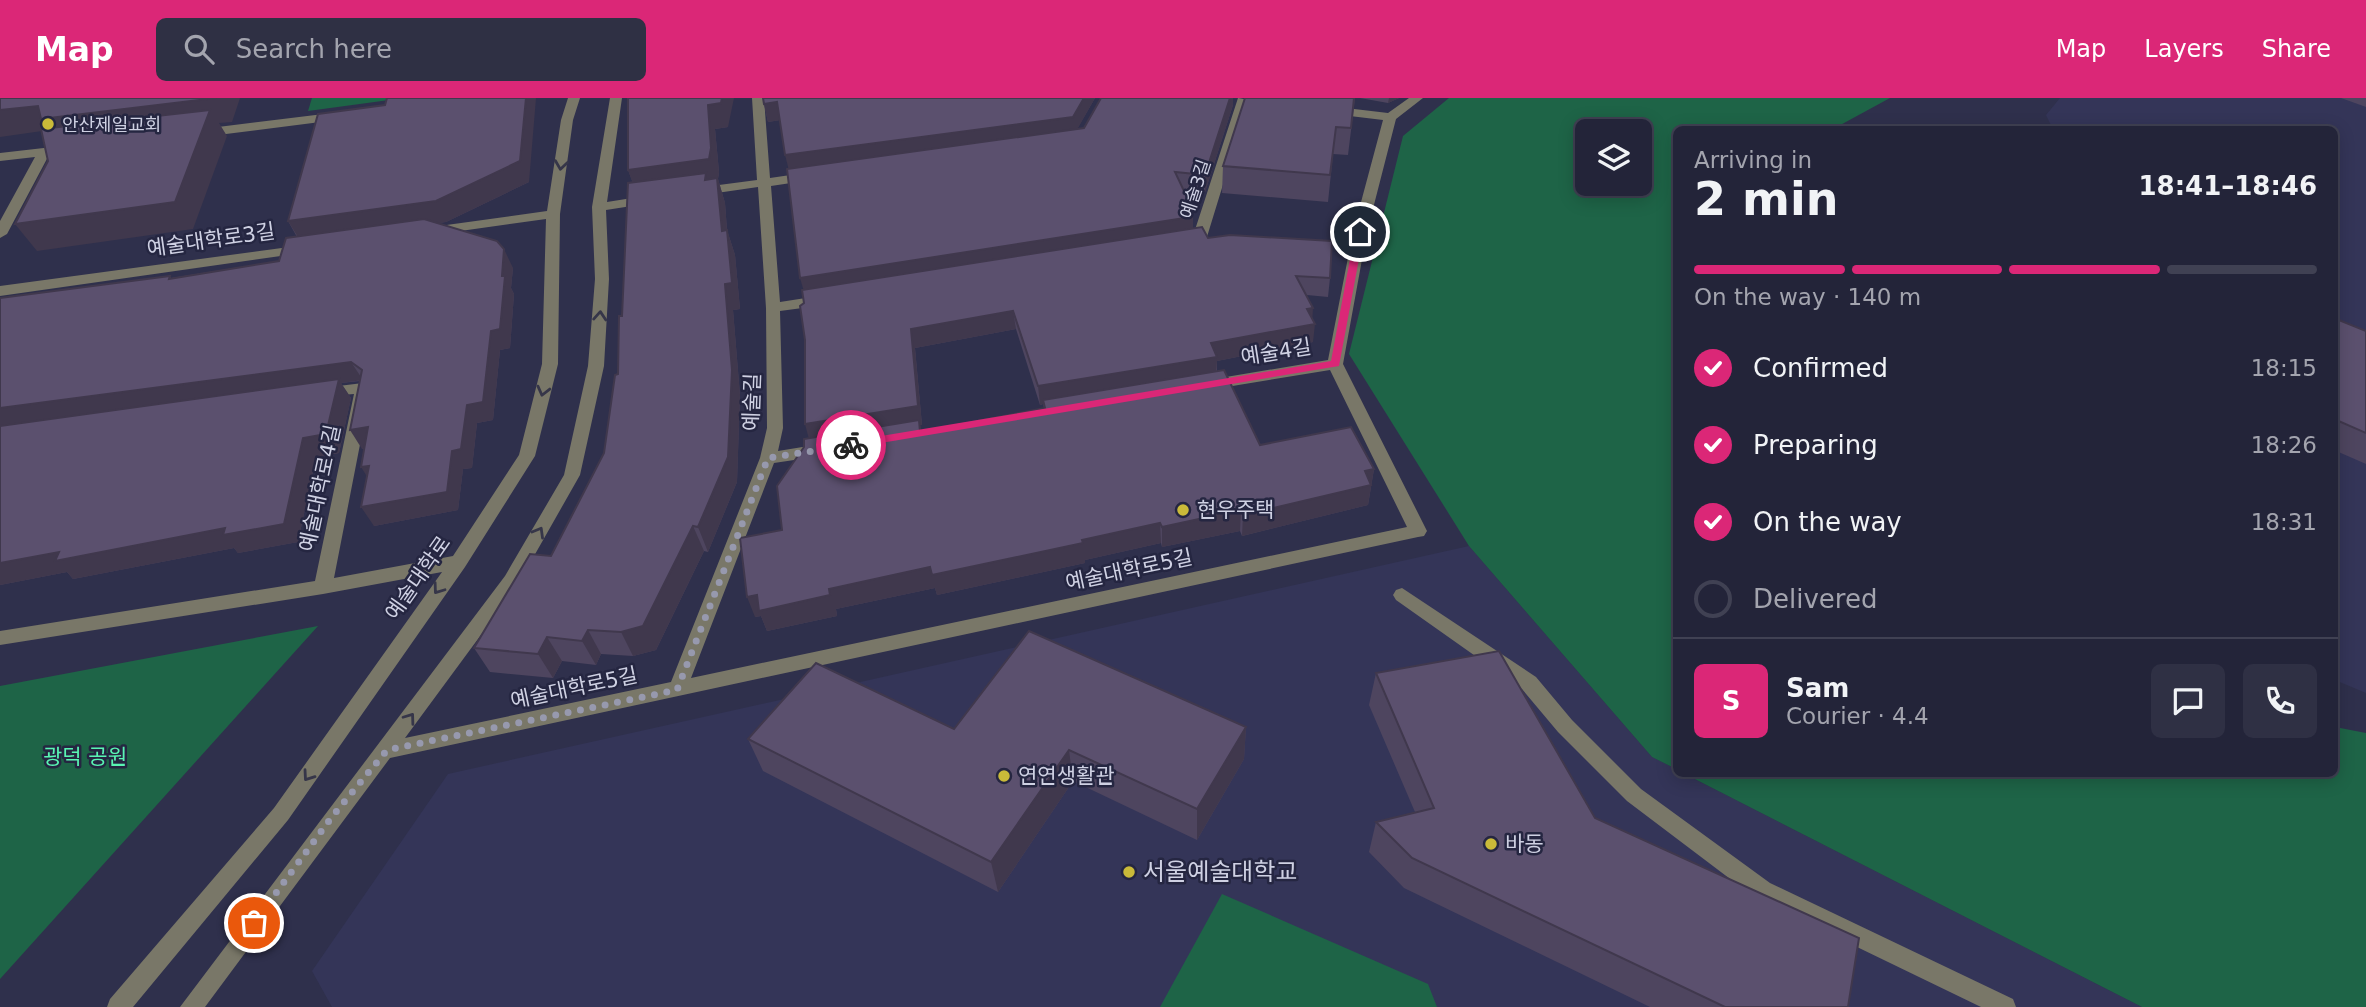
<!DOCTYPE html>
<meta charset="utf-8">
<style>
body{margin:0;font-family:"DejaVu Sans","Noto Sans KR",sans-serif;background:#2f3044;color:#f1f3f6;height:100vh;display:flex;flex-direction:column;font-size:26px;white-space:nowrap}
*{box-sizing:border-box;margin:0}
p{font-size:23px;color:#a3a4ae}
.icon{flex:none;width:38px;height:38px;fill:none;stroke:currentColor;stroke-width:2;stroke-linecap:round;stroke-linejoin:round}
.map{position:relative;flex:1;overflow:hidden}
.sheet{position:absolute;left:1673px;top:28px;width:665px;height:651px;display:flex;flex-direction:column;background:#232439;border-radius:10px;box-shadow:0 4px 18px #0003,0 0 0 2px #404153}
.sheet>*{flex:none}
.controls{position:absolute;left:1575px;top:21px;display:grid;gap:14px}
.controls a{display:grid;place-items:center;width:77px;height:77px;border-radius:10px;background:#232439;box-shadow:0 4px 18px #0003,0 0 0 2px #404153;font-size:35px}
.pin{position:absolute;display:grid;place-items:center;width:60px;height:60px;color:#fff;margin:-30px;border:4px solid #fff;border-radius:50%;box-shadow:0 2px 7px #0007}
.courier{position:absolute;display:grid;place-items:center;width:70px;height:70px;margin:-35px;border:5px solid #db2777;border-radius:50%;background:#fff;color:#222;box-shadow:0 2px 9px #0007}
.summary em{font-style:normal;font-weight:600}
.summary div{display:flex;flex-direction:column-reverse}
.summary{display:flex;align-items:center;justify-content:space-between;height:119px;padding:0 21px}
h1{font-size:46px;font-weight:600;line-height:52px}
.bar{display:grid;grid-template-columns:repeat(4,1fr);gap:10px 7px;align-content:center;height:84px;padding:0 21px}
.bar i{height:9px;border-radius:5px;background:#404153}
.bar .active{background:#db2777}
.bar p{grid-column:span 4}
.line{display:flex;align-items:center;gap:18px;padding:0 21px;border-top:2px solid #404153}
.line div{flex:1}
.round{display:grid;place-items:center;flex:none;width:74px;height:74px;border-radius:10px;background:#2f3044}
ol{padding:0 21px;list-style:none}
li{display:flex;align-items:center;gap:21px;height:77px}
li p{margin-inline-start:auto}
li .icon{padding:7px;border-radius:50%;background:#db2777;color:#fff;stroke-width:4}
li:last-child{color:#a3a4ae}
li i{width:38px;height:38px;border:4px solid #404153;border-radius:50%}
header{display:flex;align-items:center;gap:42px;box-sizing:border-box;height:98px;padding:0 35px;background:#db2777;color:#fff}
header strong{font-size:33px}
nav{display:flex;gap:38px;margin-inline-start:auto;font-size:24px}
.search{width:490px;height:63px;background:#2f3044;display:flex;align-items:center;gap:18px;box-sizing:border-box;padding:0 24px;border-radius:10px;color:#a3a4ae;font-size:26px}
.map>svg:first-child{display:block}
.built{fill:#343558}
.green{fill:#1e6447;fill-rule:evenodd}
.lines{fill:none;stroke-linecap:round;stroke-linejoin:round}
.minor{fill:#797768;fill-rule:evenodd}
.wall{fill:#4e455f;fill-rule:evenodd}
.shaded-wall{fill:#40384d}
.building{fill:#5b506e;stroke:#40384d;stroke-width:2}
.oneway{stroke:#363649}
.route{fill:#db2777}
.done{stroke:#9799ae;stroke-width:7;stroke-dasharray:0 12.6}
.poi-dot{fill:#caba39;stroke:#252641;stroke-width:2.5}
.labels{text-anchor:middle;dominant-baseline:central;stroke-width:5;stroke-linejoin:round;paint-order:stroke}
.far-poi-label{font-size:18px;fill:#cfd1e3;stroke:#252641;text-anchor:start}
.far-street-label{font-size:18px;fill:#cfd1e3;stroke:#252641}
.street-label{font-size:21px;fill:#cfd1e3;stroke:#252641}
.poi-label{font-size:21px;fill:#cfd1e3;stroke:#252641;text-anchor:start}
.park-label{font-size:21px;fill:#59f5b3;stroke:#252641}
.near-poi-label{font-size:24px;fill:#cfd1e3;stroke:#252641;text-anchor:start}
</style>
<header>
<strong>Map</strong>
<div class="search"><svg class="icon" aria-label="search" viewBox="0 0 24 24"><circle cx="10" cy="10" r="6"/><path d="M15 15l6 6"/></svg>Search here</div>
<nav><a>Map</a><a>Layers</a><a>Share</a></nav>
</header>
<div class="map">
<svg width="2366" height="909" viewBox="0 0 2366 909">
<rect width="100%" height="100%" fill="#2f304c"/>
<g class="built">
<polygon points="2060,0 2366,0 2366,595 2335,582 2334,32 2053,31 2046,17"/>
<polygon points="1469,448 1652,659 1676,671 1676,676 1685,676 2142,909 332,909 312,873 448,676"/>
</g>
<g class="green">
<polygon points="312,0 404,0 308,13"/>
<path d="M1449 0H1890L1833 31 1676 32V671L1652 659 1469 448 1349 256 1403 38ZM1640 33V86H1587V33Z"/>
<polygon points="318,528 0,881 0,588"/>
<polygon points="2335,629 2366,635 2366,909 2142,909 1685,676 2334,676"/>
<polygon points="1222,796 1428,886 1437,909 1160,909"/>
</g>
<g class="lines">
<g class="minor">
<polygon points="568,0 580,0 573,22 560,116 558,266 535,358 465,469 288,722 133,909 107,909 110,901 274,710 442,474 323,496 0,547 0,533 315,483 354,296 316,299 314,295 316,291 322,290 363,285 371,290 334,480 453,458 519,357 542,266 546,121 432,137 425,133 432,129 547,113 561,22"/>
<polygon points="610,0 622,0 607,104 651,97 658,101 651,105 606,112 609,181 604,268 580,377 517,488 405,640 671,584 760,360 767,330 766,210 758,89 696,98 689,94 696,90 757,82 752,0 764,0 770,80 811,74 818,78 811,82 771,88 780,204 825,197 832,202 825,207 780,213 783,330 778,353 821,346 829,352 821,358 774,365 691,580 1407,429 1330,272 1208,292 1200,287 1208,282 1328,262 1353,134 1383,22 1325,15 1325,9 1329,8 1388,15 1409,0 1423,0 1396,21 1367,134 1343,266 1427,433 1424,438 1418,439 390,660 205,909 180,909 505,478 564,377 588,268 595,181 592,109"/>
<polygon points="1238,0 1249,2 1206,142 1199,146 1183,146 1183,140 1193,138"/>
<polygon points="340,14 346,18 344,21 202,39 196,35 202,31"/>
<polygon points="70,47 75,48 75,54 49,57 7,136 0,140 0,123 35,59 0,63 0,55"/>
<polygon points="304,147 311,151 309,154 0,198 0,188"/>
<polygon points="1402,490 1536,579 1572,622 1641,691 1770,785 2013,901 2016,909 1981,909 1754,799 1627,703 1558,634 1522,591 1396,502 1393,497 1396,492"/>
</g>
</g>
<g class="wall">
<polygon points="628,0 728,29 715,31 719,74 718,81 725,105 727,132 735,157 740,211 733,212 740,297 737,384 708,454 704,453 656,552 633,558 601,556 596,567 562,563 553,580 490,574 474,550 551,458 604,355 618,276 633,85 628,72"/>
<path d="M1095 0 1077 31 1233 0V7L1205 94 1184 92 1193 131 1208 140 1330 180 1328 199 1307 197 1312 220 1313 244 1217 263V273L1260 347 1374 371 1368 407 1242 438 1240 433 1162 449 1161 445 1085 462V465L937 497 935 490 836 511 837 518 767 533 761 518 755 519 782 432 804 349 809 340 804 192 789 71 780 22 768 24 764 6ZM1016 231 1040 307 1043 306 1044 310 921 334 920 327H922L915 250Z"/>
<polygon points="1355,0 1348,57 1333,56 1328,104 1222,95 1223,68"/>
<polygon points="1360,0 1399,0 1388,5"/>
<polygon points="2341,0 2366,0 2366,9"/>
<polygon points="385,7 529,84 446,124 438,125 513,170 511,190 514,196 510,250 500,252 493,322 477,325 472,370 463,371 458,412 374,428 367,378 365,351 362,351 360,283 341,285 351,300 339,355 316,359 298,444 238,455 234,450 73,481 67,474 0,487 0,200 170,178 171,180 279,163 297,139 288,123"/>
<polygon points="2334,220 2366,233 2366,366 2334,352"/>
<polygon points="1376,575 1595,720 1848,909 1650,909 1404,790 1369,754 1376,724 1415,714 1369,607"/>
<polygon points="1246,629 1244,661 1197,742 1073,683 998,794 763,673 748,641 954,631"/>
</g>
<g class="shaded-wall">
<polygon points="216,0 240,0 232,24 219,25 227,38 193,131 37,153 15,126 175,104 49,32 0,39 0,12 38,8"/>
<polygon points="526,0 536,0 529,84 446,124 301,144 288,123"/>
<polygon points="722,0 734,0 728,29 715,31 719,74 718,81 725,105 727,132 735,157 740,211 733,212 740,297 737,384 708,454 698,429 637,97 628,72 708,7"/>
<polygon points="1084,0 1095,0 1074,37 790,76 785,57"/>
<polygon points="1230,0 1233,0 1233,7 1205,94 1205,77"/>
<polygon points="1389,0 1399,0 1388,5"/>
<polygon points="777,4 781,22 768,24 764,6"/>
<polygon points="1193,112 1193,129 1191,137 805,197 800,180"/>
<polygon points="504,151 513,170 511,190 514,196 510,250 500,252 493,322 477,325 472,370 463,371 458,412 374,428 361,409 452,353 491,233 502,178"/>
<polygon points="1313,210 1312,226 1315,226 1313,244 1217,263 1216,278 1043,302 1043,306 1040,307 1038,288 1211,245"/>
<polygon points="1013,213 1016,231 915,250 922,327 920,327 923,343 920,334 810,345 805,326 911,231"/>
<polygon points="351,264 363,282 341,285 351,300 339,355 316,359 298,444 238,455 234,450 73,481 67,474 0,487 0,465 59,454 225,430 284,426 0,331 0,310"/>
<polygon points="368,329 380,348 362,351 350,332"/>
<polygon points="369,368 373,388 361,369"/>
<polygon points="1374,371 1368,407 1242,438 1243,417 1365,373"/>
<polygon points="1241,412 1240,433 1162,449 1162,429"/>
<polygon points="1160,425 1161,445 1085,462 1085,465 937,497 935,490 836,511 837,518 767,533 761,518 755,519 747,499 757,497 829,491 930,469 1082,442"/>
<polygon points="693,428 704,453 656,552 633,558 621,534"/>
<polygon points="588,532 601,556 596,567 582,543"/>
<polygon points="547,539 562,563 553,580 538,556"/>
<polygon points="1246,629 1244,661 1197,742 1197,711"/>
<polygon points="1069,652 1073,683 998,794 991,764"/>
</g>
<g class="building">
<polygon points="0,0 216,0 41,21 38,8 0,12"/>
<polygon points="387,0 526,0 520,63 436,103 288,123 318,16 385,7"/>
<polygon points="628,0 722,0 721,5 708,7 711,50 709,61 628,72"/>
<polygon points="763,0 1084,0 1073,19 785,57 777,4 764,6"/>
<polygon points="1101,0 1230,0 1205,77 1175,74 1193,112 1191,119 800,180 787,71 1084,30"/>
<polygon points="1245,0 1354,0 1351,30 1336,29 1330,77 1223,68"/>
<polygon points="210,12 175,104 15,126 48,63 41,31"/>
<polygon points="706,75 705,82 717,80 722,133 727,132 732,185 725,186 732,272 728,359 698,429 693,428 643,528 621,534 588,532 582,543 547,539 538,556 474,550 530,456 551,458 604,355 615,277 618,276 619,218 622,218 628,85"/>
<polygon points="424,121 497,143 504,151 502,178 505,178 500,231 491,233 483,304 467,307 461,351 452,353 447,394 361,409 369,368 361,369 368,329 350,332 362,272 351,264 0,310 0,200 170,178 169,181 279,163 286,140"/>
<polygon points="1202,129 1208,140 1230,137 1332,143 1330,180 1296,178 1313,210 1307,211 1315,226 1211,245 1217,259 1038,288 1013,213 911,231 918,308 805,326 805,242 800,208 804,205 802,192"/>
<polygon points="2334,220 2366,233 2366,335 2334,321"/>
<polygon points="1224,272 1260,347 1351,329 1374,371 1365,373 1371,387 1243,417 1241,412 1162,429 1160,425 1082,442 1083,445 932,477 930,469 829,491 830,497 759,513 757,497 747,499 740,440 782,432 777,388 804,349 804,341 919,322 920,334 1045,310 1043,302"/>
<polygon points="339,281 326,336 303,340 284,426 223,437 225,430 55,463 59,454 0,465 0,328"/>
<polygon points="1029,533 1246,629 1197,711 1069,652 991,764 748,641 816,565 954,631"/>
<polygon points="1499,553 1595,720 1859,840 1848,909 1725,909 1412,760 1376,724 1434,710 1376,575"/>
</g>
<defs><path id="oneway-chevron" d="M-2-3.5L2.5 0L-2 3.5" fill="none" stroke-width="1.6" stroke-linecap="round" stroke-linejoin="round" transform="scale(1.75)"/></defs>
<g class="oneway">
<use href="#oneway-chevron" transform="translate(561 67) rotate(98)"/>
<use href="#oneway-chevron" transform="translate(600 218) rotate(-86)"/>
<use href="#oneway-chevron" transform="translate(543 293) rotate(104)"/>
<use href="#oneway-chevron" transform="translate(539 434) rotate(-60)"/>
<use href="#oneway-chevron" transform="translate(438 491) rotate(126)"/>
<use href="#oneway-chevron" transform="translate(410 620) rotate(-54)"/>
<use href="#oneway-chevron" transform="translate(308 678) rotate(125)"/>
</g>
<polygon class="route" points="1360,131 1364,134 1339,268 851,350 846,347 851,343 1331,263 1355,134"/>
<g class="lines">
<polyline class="done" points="254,825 331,720 387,652 677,592 768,360 851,347"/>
</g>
<g class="poi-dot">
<circle cx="48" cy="26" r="7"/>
<circle cx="1183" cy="412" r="7"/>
<circle cx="1004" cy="678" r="7"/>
<circle cx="1491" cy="746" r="7"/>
<circle cx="1129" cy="774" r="7"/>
</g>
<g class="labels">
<g class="far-poi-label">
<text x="62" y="26">안산제일교회</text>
</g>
<g class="far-street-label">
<text transform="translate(1195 91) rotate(-72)">예술3길</text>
</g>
<g class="street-label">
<text transform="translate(211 142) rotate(-8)">예술대학로3길</text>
<text transform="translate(1276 254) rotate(-9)">예술4길</text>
<text transform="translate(752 304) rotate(-88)">예술길</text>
<text transform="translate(320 390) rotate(-78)">예술대학로4길</text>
<text transform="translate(1129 472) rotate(-12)">예술대학로5길</text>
<text transform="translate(418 480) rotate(-55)">예술대학로</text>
<text transform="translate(574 590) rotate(-12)">예술대학로5길</text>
</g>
<g class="poi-label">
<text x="1197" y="412">현우주택</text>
<text x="1018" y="678">연연생활관</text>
<text x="1505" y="746">바동</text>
</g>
<g class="park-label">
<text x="85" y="659">광덕 공원</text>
</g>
<g class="near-poi-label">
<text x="1143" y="774">서울예술대학교</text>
</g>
</g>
</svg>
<div class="controls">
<a><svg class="icon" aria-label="layers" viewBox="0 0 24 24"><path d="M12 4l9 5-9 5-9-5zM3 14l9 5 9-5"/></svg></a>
</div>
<div class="pin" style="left:254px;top:825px;background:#ea580c"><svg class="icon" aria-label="bag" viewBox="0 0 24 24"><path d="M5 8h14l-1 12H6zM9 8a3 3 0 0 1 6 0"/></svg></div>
<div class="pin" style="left:1360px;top:134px;background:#1f2937"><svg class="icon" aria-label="home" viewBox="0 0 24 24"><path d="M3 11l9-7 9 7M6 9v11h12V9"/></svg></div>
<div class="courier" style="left:851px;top:347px"><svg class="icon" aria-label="bike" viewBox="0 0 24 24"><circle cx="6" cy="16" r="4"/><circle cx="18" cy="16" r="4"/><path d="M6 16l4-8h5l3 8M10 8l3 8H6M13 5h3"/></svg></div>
<section class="sheet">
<div class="summary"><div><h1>2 min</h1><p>Arriving in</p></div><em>18:41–18:46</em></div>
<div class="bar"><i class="active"></i><i class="active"></i><i class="active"></i><i></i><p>On the way · 140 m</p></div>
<ol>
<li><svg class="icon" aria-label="check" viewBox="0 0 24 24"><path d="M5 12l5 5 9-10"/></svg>Confirmed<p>18:15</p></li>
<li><svg class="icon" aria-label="check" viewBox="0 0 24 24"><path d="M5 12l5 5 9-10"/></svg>Preparing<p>18:26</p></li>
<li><svg class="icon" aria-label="check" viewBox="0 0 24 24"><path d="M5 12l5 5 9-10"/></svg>On the way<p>18:31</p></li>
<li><i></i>Delivered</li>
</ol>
<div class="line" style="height:126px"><b class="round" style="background:#db2777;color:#fff">S</b><div><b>Sam</b><p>Courier · 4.4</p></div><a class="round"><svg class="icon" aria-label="chat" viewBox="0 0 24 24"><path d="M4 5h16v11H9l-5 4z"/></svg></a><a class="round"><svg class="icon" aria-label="phone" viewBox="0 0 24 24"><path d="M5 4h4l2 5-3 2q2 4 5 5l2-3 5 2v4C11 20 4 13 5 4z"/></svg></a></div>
</section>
</div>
